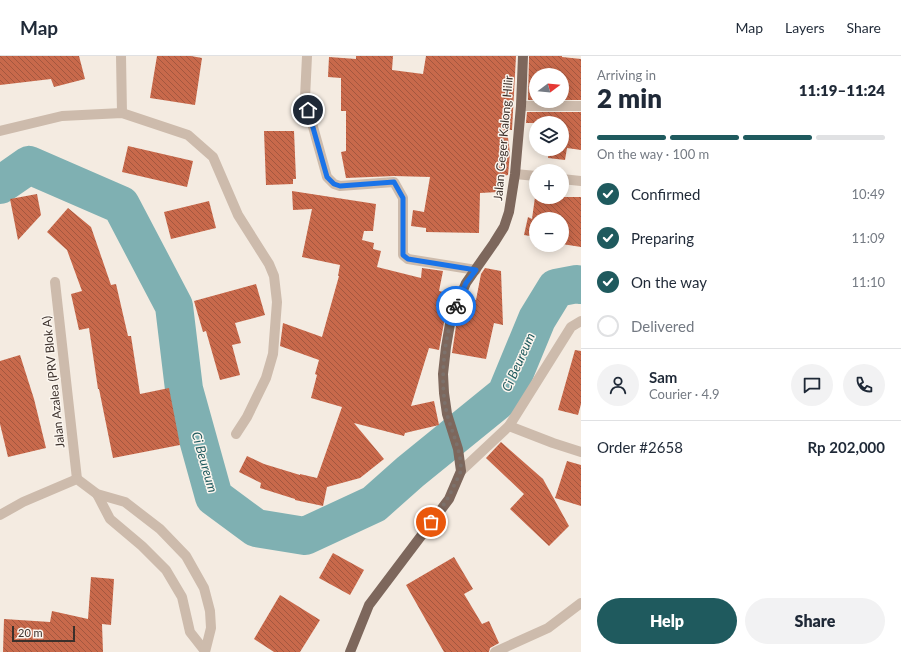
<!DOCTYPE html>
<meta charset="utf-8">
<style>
body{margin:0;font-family:Lato,sans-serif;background:#f2f2f3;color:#1f2937;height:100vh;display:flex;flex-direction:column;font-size:15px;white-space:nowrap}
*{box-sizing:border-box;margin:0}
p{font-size:13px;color:#747a83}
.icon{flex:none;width:22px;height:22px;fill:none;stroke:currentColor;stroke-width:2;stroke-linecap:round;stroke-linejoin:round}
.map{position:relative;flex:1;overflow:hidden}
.sheet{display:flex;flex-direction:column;background:#fff;width:320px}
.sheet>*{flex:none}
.needle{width:26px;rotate:74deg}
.fabs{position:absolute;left:529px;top:12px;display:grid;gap:8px}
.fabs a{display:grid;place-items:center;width:40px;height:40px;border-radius:50%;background:#fff;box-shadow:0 2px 10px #0003;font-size:20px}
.scale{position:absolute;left:12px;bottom:10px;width:63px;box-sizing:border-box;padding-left:4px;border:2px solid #3b302b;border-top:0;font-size:11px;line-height:14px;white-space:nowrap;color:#3b302b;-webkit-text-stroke:3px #fbf5ee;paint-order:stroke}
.pin{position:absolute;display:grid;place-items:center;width:34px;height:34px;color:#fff;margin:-17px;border:2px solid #fff;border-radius:50%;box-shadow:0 1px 4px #0007}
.courier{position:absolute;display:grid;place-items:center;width:40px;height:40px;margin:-20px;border:3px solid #1a73e8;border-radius:50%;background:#fff;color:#222;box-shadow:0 1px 5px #0007}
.headline em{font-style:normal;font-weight:800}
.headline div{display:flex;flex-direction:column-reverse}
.headline{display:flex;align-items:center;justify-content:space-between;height:68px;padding:0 16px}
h1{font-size:26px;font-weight:800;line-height:30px}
.bar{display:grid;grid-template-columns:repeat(4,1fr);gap:6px 4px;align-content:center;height:48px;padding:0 16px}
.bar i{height:5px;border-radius:3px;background:#e0e1e3}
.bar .selected{background:#1f5a5e}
.bar p{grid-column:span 4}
.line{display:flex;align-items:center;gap:10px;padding:0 16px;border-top:1px solid #e0e1e3}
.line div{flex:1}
.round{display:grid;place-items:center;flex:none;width:42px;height:42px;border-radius:21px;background:#f2f2f3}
ol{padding:0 16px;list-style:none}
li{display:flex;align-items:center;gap:12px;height:44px}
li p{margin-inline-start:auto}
li .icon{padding:4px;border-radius:50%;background:#1f5a5e;color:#fff;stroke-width:4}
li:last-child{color:#747a83}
li i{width:22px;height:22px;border:2px solid #e0e1e3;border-radius:50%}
.primary-button{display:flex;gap:8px;margin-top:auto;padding:8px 16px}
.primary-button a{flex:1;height:46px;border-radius:24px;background:#1f5a5e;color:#fff;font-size:16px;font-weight:800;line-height:46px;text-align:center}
.primary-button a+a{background:#f2f2f3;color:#1f2937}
header{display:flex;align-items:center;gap:24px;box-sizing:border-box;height:56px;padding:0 20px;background:#fff;border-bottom:1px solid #e0e1e3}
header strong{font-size:19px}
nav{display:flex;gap:22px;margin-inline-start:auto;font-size:14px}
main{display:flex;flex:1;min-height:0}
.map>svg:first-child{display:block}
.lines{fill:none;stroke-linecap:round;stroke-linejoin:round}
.river{stroke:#7fb0b2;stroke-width:38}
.building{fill:url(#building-back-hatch)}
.minor{stroke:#cdbbac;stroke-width:10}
.major{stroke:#7d675c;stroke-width:10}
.done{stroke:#7c716b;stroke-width:4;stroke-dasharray:0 7.2}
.route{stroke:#1a73e8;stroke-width:5}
.labels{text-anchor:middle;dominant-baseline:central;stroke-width:3;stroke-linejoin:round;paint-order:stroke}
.street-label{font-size:12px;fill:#3b302b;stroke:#fbf5ee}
.water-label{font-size:13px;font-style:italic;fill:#1f5a5e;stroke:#fbf5ee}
</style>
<header>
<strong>Map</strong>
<nav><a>Map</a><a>Layers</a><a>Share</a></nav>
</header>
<main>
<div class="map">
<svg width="581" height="596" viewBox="0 0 581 596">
<defs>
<pattern id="building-back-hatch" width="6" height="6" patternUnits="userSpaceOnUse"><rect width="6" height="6" fill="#c8694b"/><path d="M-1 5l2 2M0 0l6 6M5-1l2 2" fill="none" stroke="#a4573f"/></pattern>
</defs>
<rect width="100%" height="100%" fill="#f4ebe1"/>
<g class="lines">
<polyline class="river" points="0,129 29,109 121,149 174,250 184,333 214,441 256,472 305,480 374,448 410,416 506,338 537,263 556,232 577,228 581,229"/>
</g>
<g class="building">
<polygon points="0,0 79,0 85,23 54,31 51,23 0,29"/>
<polygon points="157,0 191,0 202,2 195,49 150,42"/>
<polygon points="356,0 393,0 392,14 423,18 426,0 516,0 512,74 507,74 510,97 508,119 497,121 498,136 480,137 479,177 426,176 426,172 411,170 413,154 424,156 430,121 394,120 346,122 341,96 346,95 346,55 341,55 341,22 328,21 329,1 356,3"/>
<polygon points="529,0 562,0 562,1 581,3 581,44 562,44 562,19 536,19 536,44 528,44"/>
<polygon points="527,56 581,56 581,94 567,92 565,104 548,102 549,93 562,93 562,67 526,67"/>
<polygon points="264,75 294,75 296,123 293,123 293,128 266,129"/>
<polygon points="128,90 193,105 187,131 122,116"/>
<polygon points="292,135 376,148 373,175 364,175 362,184 374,187 373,193 381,195 377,211 421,222 422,212 443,215 439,235 454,238 445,261 439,294 429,292 411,350 434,345 439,369 405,377 404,380 354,367 384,403 360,422 327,431 323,450 295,444 295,443 260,432 261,427 239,416 247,400 264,408 300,419 300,418 317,422 342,351 311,342 317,319 315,318 319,304 280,290 283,267 322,281 339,220 338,220 340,209 302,201 312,153 293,154"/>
<polygon points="37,138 41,159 18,184 10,143"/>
<polygon points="535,141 581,141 581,191 562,188 562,163 536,163 536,181 524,179 528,161 532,163"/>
<polygon points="209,145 216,172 171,183 164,156"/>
<polygon points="68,152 91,171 111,229 116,228 128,280 131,280 140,338 169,332 180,389 113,402 99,333 98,333 89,272 79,274 71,238 82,235 67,194 47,176"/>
<polygon points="485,212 501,215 503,269 494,267 486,303 452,297 457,264 467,241 476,244 481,218"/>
<polygon points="256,228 265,259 235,267 241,287 232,289 240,319 220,324 206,275 203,276 194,245"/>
<polygon points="575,294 581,295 581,348 578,359 558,354"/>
<polygon points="20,299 34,343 46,392 8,401 0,368 0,305"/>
<polygon points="501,386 543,423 569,470 549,490 510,453 524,438 486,402"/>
<polygon points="567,405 581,409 581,450 555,442"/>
<polygon points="333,497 364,514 350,539 319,522"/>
<polygon points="454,501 473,533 464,538 482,568 489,565 499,587 490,592 489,596 444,596 406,529"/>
<polygon points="91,521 114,523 111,569 102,568 103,596 3,596 4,563 50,566 52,555 88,563"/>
<polygon points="280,539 320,564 300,596 274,596 254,583"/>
</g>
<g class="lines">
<g class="minor">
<polyline points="121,0 122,57"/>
<polyline points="307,0 305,42 327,121 334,128 340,130 394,126 403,142 403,199 408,203 476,214"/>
<polyline points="521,50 581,50"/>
<polyline points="0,75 62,60 122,57 188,79 213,101 238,159 269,208 274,220 277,246 273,298 266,322 247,361 236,378"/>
<polyline points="515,118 536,120"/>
<polyline points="562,123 581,125"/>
<polyline points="55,226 77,423"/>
<polyline points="509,370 553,387 581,396"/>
<polyline points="461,415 509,370 571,271 581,265"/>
<polyline points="97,438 110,463 142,490 166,514 182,541 190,576 205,595"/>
<polyline points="0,459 23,446 77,423 97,438 125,446 160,473 186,500 204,532 210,555 211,572 205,596"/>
<polyline points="495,596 548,572 581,547"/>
</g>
<polyline class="major" points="350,596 369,549 449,443 461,415 458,393 447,358 444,337 443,318 446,291 451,262 466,227 494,187 504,171 509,156 515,118 521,50 523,0"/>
</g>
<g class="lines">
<path class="done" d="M431 466C442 452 449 442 456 425 458 422 460 418 461 414 461 394 452 377 447 358 439 326 444 280 456 250"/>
<polyline class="route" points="308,54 327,121 334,128 340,130 394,126 403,142 403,199 408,203 476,214 466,227 456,250"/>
</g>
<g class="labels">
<g class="street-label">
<text transform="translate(503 82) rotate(-85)">Jalan Geger Kalong Hilir</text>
<text transform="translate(53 326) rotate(-96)">Jalan Azalea (PRV Blok A)</text>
</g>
<g class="water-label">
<text transform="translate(518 306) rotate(-66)">Ci Beureum</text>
<text transform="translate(205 406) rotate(74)">Ci Beureum</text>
</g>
</g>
</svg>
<div class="fabs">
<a><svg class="needle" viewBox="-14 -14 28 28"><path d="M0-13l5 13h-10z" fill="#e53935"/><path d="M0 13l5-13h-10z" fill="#747a83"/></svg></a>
<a><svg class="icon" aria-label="layers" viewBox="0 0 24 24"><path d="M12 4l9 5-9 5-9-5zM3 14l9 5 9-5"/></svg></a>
<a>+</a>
<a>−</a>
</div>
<div class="scale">20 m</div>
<div class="pin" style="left:431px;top:466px;background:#ea580c"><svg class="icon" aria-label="bag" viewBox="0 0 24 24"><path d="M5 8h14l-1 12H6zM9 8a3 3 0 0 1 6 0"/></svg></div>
<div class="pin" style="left:308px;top:54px;background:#1f2937"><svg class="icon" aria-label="home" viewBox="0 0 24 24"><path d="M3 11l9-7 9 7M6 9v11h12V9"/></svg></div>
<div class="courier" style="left:456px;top:250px"><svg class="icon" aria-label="bike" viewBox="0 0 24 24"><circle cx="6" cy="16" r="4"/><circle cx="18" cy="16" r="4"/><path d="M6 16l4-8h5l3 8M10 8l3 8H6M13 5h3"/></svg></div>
</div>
<section class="sheet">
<div class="headline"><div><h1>2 min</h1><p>Arriving in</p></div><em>11:19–11:24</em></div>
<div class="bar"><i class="selected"></i><i class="selected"></i><i class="selected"></i><i></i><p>On the way · 100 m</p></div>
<ol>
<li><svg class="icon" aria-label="check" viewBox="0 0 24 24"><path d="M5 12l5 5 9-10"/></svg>Confirmed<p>10:49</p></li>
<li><svg class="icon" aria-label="check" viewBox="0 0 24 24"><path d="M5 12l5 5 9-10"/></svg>Preparing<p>11:09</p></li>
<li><svg class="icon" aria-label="check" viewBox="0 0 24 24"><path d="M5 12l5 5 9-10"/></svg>On the way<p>11:10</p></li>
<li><i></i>Delivered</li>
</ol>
<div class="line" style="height:72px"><a class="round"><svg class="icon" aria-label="person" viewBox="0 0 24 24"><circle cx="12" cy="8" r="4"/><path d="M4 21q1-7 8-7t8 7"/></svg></a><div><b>Sam</b><p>Courier · 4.9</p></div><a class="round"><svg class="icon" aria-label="chat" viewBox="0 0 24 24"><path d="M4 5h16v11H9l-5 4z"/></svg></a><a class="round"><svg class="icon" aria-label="phone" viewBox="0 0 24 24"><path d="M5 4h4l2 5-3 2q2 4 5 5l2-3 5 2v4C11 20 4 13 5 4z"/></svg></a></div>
<div class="line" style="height:52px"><div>Order #2658</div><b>Rp 202,000</b></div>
<div class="primary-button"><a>Help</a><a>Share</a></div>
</section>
</main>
